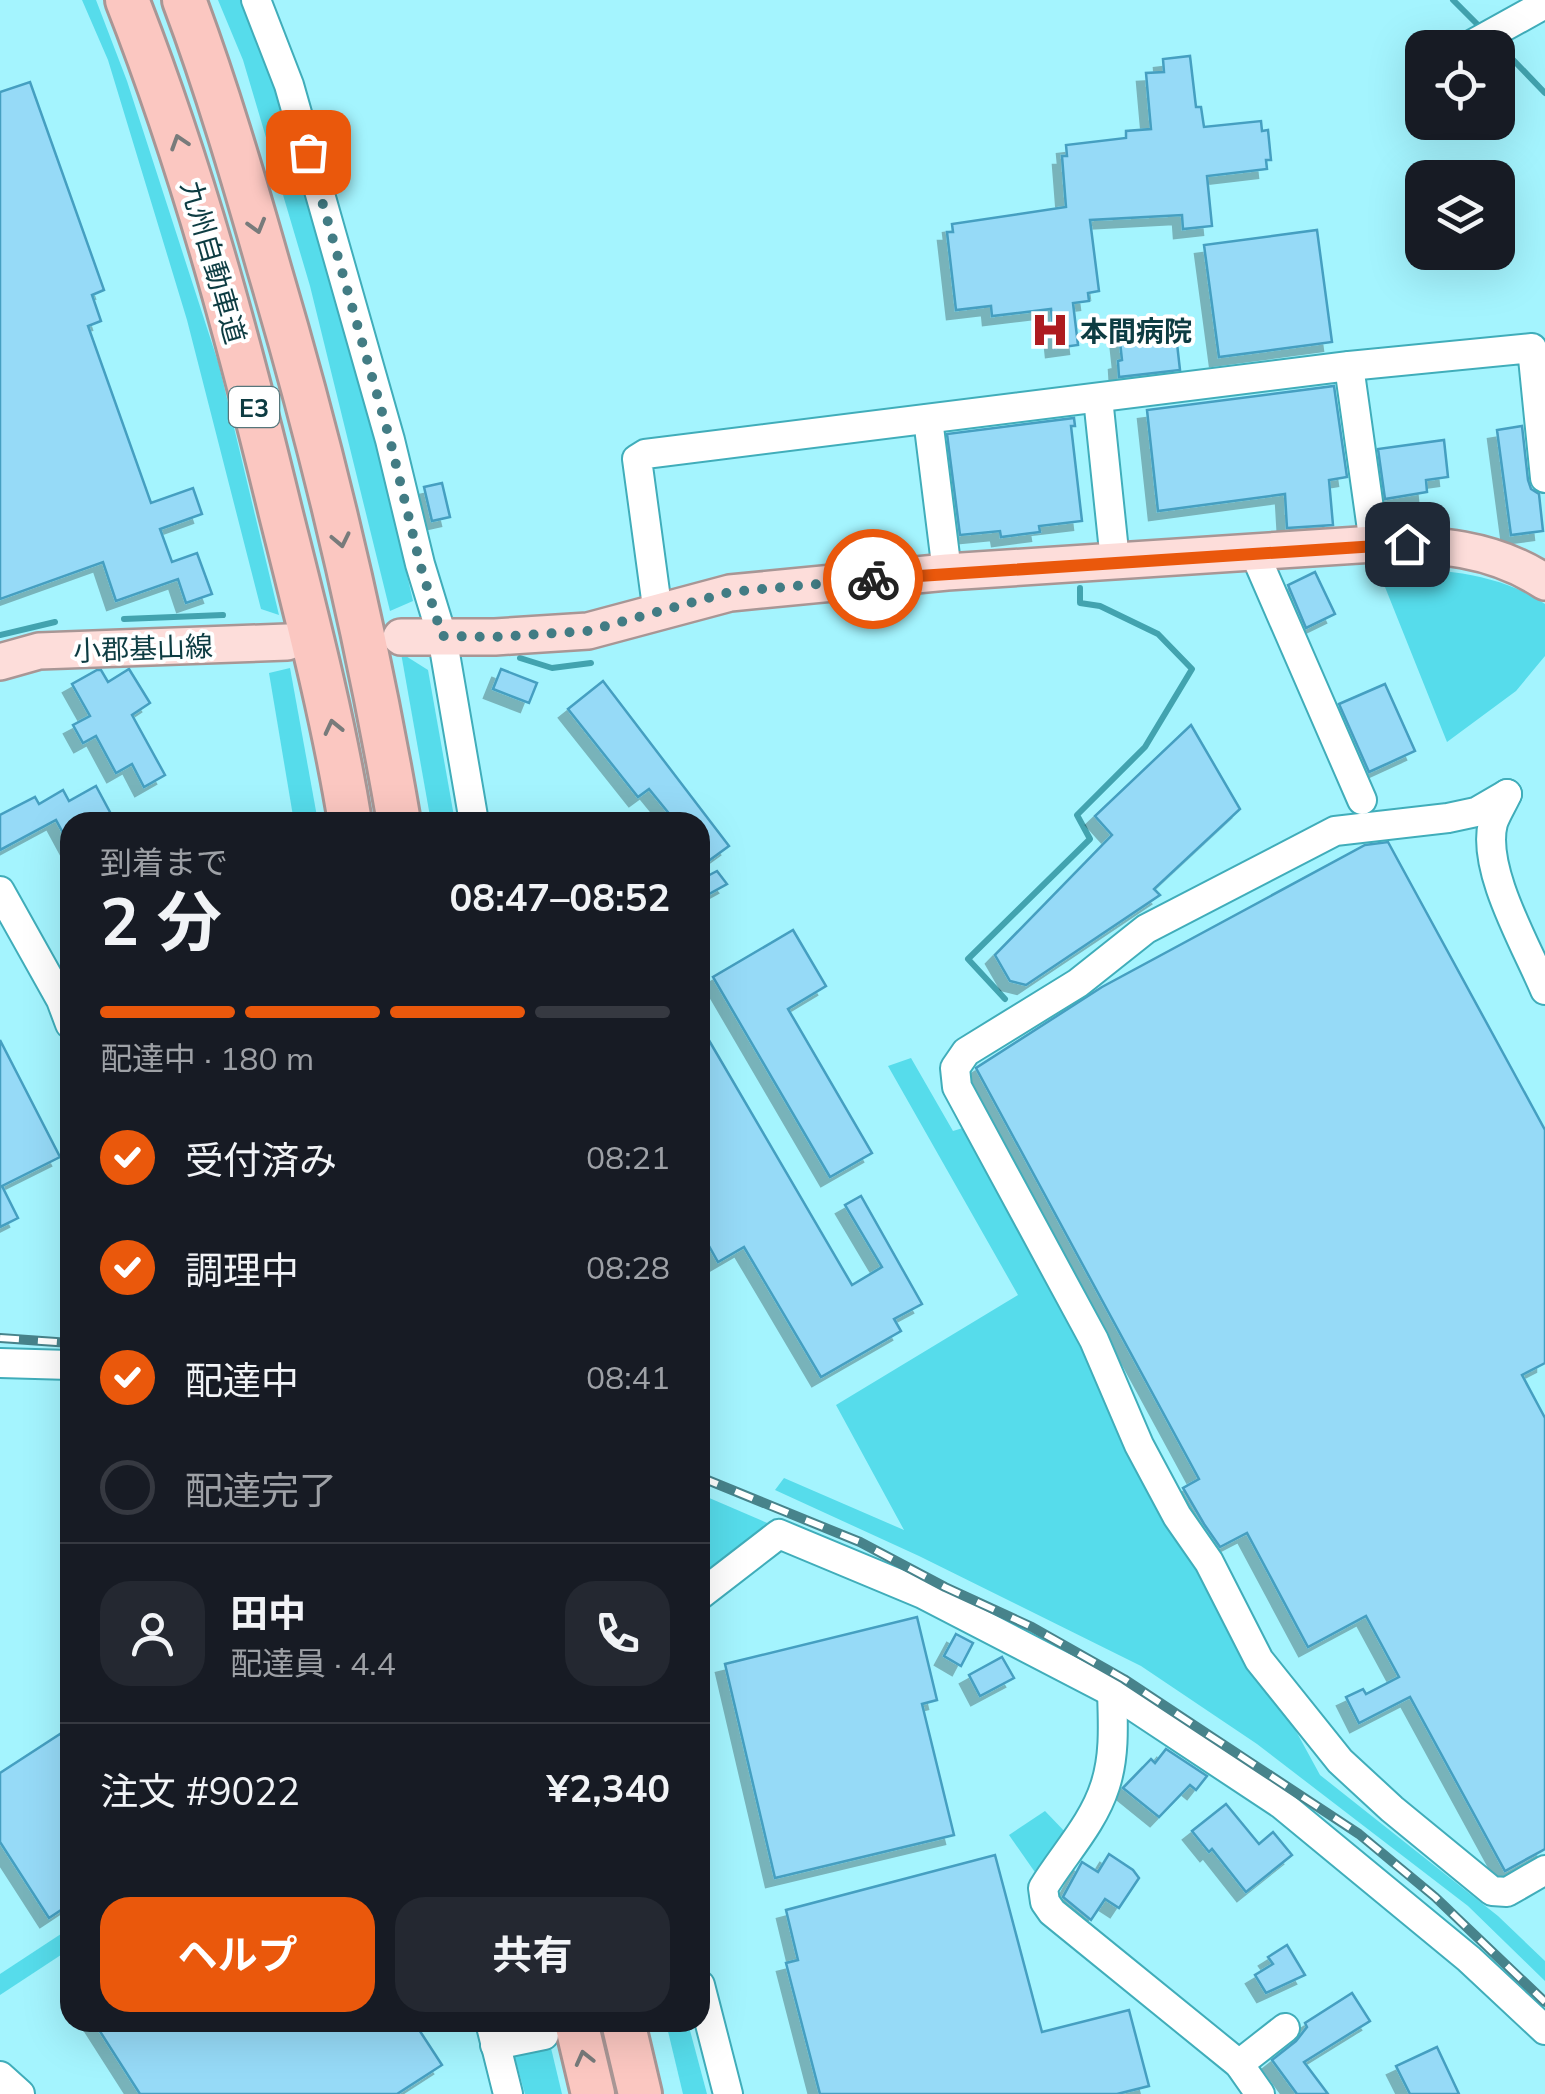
<!DOCTYPE html>
<html lang="ja">
<meta charset="utf-8">
<style>
body{margin:0;font-family:Mulish,"Noto Sans JP",sans-serif;background:#242831;color:#f1f3f6;height:100vh;display:flex;flex-direction:column;font-size:38px;white-space:nowrap}
*{box-sizing:border-box;margin:0}
p{font-size:32px;color:#9ea1a6}
.icon{flex:none;width:55px;height:55px;fill:none;stroke:currentColor;stroke-width:2;stroke-linecap:round;stroke-linejoin:round}
.map{position:relative;flex:1;overflow:hidden}
.panel{position:absolute;left:60px;top:812px;width:650px;height:1220px;display:flex;flex-direction:column;background:#171b24;border-radius:30px;box-shadow:0 10px 40px #0002}
.panel>*{flex:none}
.controls{position:absolute;left:1405px;top:30px;display:grid;gap:20px}
.controls a{display:grid;place-items:center;width:110px;height:110px;border-radius:20px;background:#171b24;box-shadow:0 10px 40px #0002;font-size:50px}
.pin{position:absolute;display:grid;place-items:center;width:85px;height:85px;color:#fff;margin:-42px;border-radius:20px;box-shadow:0 5px 15px #0006}
.courier{position:absolute;display:grid;place-items:center;width:100px;height:100px;margin:-50px;border:8px solid #ea580c;border-radius:50%;background:#fff;color:#222;box-shadow:0 2px 12px #0007}
.overview em{font-style:normal;font-weight:700}
.overview div{display:flex;flex-direction:column-reverse}
.overview{display:flex;align-items:center;justify-content:space-between;height:170px;padding:0 40px}
h1{font-size:65px;font-weight:700;line-height:75px}
.bar{display:grid;grid-template-columns:repeat(4,1fr);gap:15px 10px;align-content:center;height:120px;padding:0 40px}
.bar i{height:12px;border-radius:8px;background:#363941}
.bar .on{background:#ea580c}
.bar p{grid-column:span 4}
.line{display:flex;align-items:center;gap:25px;padding:0 40px;border-top:2px solid #363941}
.line div{flex:1}
.round{display:grid;place-items:center;flex:none;width:105px;height:105px;border-radius:30px;background:#242831}
ol{padding:0 40px;list-style:none}
li{display:flex;align-items:center;gap:30px;height:110px}
li p{margin-inline-start:auto}
li .icon{padding:10px;border-radius:50%;background:#ea580c;color:#fff;stroke-width:4}
li:last-child{color:#9ea1a6}
li i{width:55px;height:55px;border:5px solid #363941;border-radius:50%}
.primary-button{display:flex;gap:20px;margin-top:auto;padding:20px 40px}
.primary-button a{flex:1;height:115px;border-radius:30px;background:#ea580c;color:#fff;font-size:40px;font-weight:700;line-height:115px;text-align:center}
.primary-button a+a{background:#242831;color:#f1f3f6}
.map>svg:first-child{display:block}
.green{fill:#56dceb}
.lines{fill:none;stroke-linecap:round;stroke-linejoin:round}
.stream{stroke:#42a3af;stroke-width:6}
.building{fill:#96daf7;stroke:#459fc1;stroke-width:2.5;filter:url(#shadow)}
.minor-casing{stroke:#40adba;stroke-width:32}
.major-casing{stroke:#a89695;stroke-width:40}
.highway-casing{stroke:#a89695;stroke-width:48}
.minor{stroke:#fff;stroke-width:28}
.major{stroke:#fdddda;stroke-width:35}
.highway{stroke:#fbc7c1;stroke-width:42}
.rail-casing{stroke:#47838b;stroke-width:10}
.rail{stroke:#fff;stroke-width:6;stroke-dasharray:19;stroke-linecap:butt}
.oneway{stroke:#787b7b}
.done{stroke:#427c84;stroke-width:10;stroke-dasharray:0 18}
.route{stroke:#ea580c;stroke-width:12}
.labels{text-anchor:middle;dominant-baseline:central;stroke-width:8;stroke-linejoin:round;paint-order:stroke}
.shield{fill:#fff;stroke:#56767b;stroke-width:2.5}
.shield-label{font-size:25px;font-weight:bold;fill:#0d3c42}
.street-label{font-size:28px;fill:#0d3c42;stroke:#fff}
.poi-label{font-size:28px;font-weight:bold;fill:#0d3c42;stroke:#fff;text-anchor:start}
</style>
<div class="map">
<svg width="1545" height="2094" viewBox="0 0 1545 2094">
<defs>
<filter id="shadow"><feDropShadow dx="-9" dy="9" stdDeviation="0" flood-color="#0004"/></filter>
</defs>
<rect width="100%" height="100%" fill="#a4f4fe"/>
<g class="green">
<polygon points="82,0 96,0 127,81 219,365 279,615 261,609 187,320 108,60"/>
<path d="M218 0H243C323 193 366 398 413 601L390 611 310 286 243 60Z"/>
<path d="M1377 567C1433 569 1497 571 1545 604V656L1516 691 1447 742Z"/>
<polygon points="401,653 428,670 455,822 431,822"/>
<polygon points="290,668 318,822 294,822 269,673"/>
<polygon points="911,1058 953,1131 966,1127 1320,1775 1498,1916 1545,1961 1545,1981 1468,1906 1257,1744 1141,1666 919,1556 775,1490 784,1478 904,1530 836,1405 1018,1295 888,1066"/>
<polygon points="700,1494 772,1525 700,1581"/>
<polygon points="1045,1811 1069,1836 1039,1878 1009,1835"/>
<polygon points="70,1928 70,1949 0,1995 0,1974"/>
<polygon points="505,2023 545,2023 562,2094 525,2094"/>
<polygon points="666,2023 688,2023 707,2094 683,2094"/>
</g>
<g class="lines">
<g class="stream">
<polyline points="1453,0 1484,31"/>
<polyline points="1493,39 1545,93"/>
<polyline points="124,619 223,615"/>
<polyline points="0,635 55,622"/>
<polyline points="520,658 552,668 591,663"/>
<polyline points="1005,999 968,959 1090,839 1077,815 1145,747 1192,669 1158,634 1100,606 1080,603 1080,588"/>
</g>
</g>
<g class="building">
<polygon points="1190,56 1196,107 1201,107 1204,127 1261,121 1262,131 1268,130 1271,160 1266,160 1267,169 1207,176 1212,226 1183,229 1182,215 1090,220 1099,291 1088,293 1089,301 1073,303 1078,345 1055,348 1051,309 992,316 991,306 956,310 947,232 953,232 952,224 1066,207 1062,156 1067,156 1066,145 1126,138 1126,131 1151,129 1146,73 1164,72 1163,59"/>
<polygon points="30,82 104,290 92,295 101,321 88,326 151,503 193,488 202,514 160,529 172,562 197,553 212,594 186,603 178,579 116,601 103,562 0,599 0,92"/>
<polygon points="1317,230 1332,342 1219,357 1204,245"/>
<polygon points="1174,317 1180,370 1119,377 1118,361 1122,360 1118,323"/>
<polygon points="1334,386 1347,477 1329,480 1333,525 1287,528 1285,494 1158,511 1147,410"/>
<polygon points="1074,418 1075,426 1071,426 1082,521 1039,526 1040,532 1001,537 1000,531 960,535 947,434"/>
<polygon points="1522,426 1528,480 1531,489 1539,494 1543,531 1511,535 1497,430"/>
<polygon points="1444,440 1448,477 1426,480 1427,492 1385,499 1378,449"/>
<polygon points="442,483 450,517 432,521 424,487"/>
<polygon points="1315,572 1335,614 1306,628 1288,585"/>
<polygon points="129,669 150,703 132,715 165,775 144,787 132,764 116,773 96,736 83,743 73,725 90,716 72,684 97,670 101,670 108,682"/>
<polygon points="501,669 537,683 529,703 493,689"/>
<polygon points="603,681 729,846 707,862 700,853 700,822 676,822 649,789 638,797 568,709"/>
<polygon points="1385,684 1415,751 1369,772 1339,704"/>
<polygon points="1191,725 1240,809 1154,889 1160,895 1026,985 1010,981 995,955 1112,835 1095,816"/>
<polygon points="96,786 111,814 96,822 70,822 70,846 56,820 0,850 0,815 35,797 39,804 63,790 69,801"/>
<polygon points="1388,842 1545,1130 1545,1363 1522,1375 1545,1418 1545,1849 1505,1871 1410,1697 1359,1723 1346,1697 1363,1689 1366,1694 1399,1677 1366,1616 1308,1647 1247,1533 1220,1547 1204,1524 1183,1488 1199,1479 976,1068 1102,987 1365,845"/>
<polygon points="717,871 727,884 700,899 700,880"/>
<polygon points="793,930 826,986 788,1009 872,1153 830,1177 713,977"/>
<polygon points="700,1025 852,1285 882,1267 845,1205 861,1196 922,1304 894,1319 901,1331 821,1377 744,1247 718,1262 700,1230"/>
<polygon points="0,1040 60,1157 2,1186 18,1218 0,1227"/>
<polygon points="917,1617 937,1700 922,1704 954,1835 775,1878 725,1664"/>
<polygon points="956,1634 973,1643 961,1666 944,1656"/>
<polygon points="1002,1657 1014,1678 980,1696 969,1675"/>
<polygon points="60,1734 64,1740 70,1736 70,1904 49,1918 0,1842 0,1773"/>
<polygon points="1166,1749 1207,1776 1196,1790 1190,1785 1159,1817 1123,1788 1151,1759 1155,1763"/>
<polygon points="1226,1804 1259,1844 1273,1832 1292,1855 1246,1892 1212,1849 1209,1852 1192,1831"/>
<polygon points="1109,1854 1133,1870 1139,1878 1119,1908 1105,1899 1091,1920 1063,1897 1082,1862 1098,1872"/>
<polygon points="995,1855 1042,2032 1129,2010 1149,2086 1117,2094 820,2094 786,1963 798,1960 786,1910"/>
<polygon points="1287,1945 1305,1975 1266,1993 1255,1975 1273,1964 1268,1957"/>
<polygon points="1352,1993 1370,2021 1304,2062 1328,2094 1297,2094 1272,2060 1296,2041 1307,2027 1305,2023"/>
<polygon points="94,2022 414,2022 442,2065 397,2094 140,2094"/>
<polygon points="1437,2047 1459,2094 1410,2094 1396,2066"/>
</g>
<g class="lines">
<g class="minor-casing">
<g id="minor">
<polyline points="256,0 289,85 390,440 420,564 442,636 474,822"/>
<polyline points="1471,45 1545,4"/>
<polyline points="1349,366 1374,544"/>
<polyline points="1098,398 1115,561"/>
<polyline points="928,419 947,572"/>
<polyline points="1254,552 1362,800"/>
<polyline points="658,614 637,459 645,454 1349,366 1532,348 1545,478"/>
<polyline points="1507,794 1476,812 1448,818 1335,831 1146,929 1078,983 966,1052 955,1068 957,1087 1094,1340 1139,1445 1177,1516 1209,1562 1259,1660 1340,1761 1392,1809 1492,1891 1507,1892 1545,1870"/>
<path d="M1507 794C1503 803 1496 814 1493 823 1481 869 1527 947 1545 990"/>
<polyline points="0,891 61,1000 70,1024"/>
<polyline points="0,1363 70,1365"/>
<polyline points="700,1595 779,1534 923,1594 1112,1692 1281,1804 1469,1959 1545,2030"/>
<path d="M1112 1692C1113 1723 1115 1756 1105 1786 1093 1824 1063 1855 1043 1888L1045 1902 1052 1912 1239 2064 1260 2094"/>
<polyline points="700,1985 728,2094"/>
<polyline points="490,2022 508,2094"/>
<polyline points="495,2045 544,2035"/>
<polyline points="1239,2064 1285,2028"/>
<polyline points="0,2076 20,2094"/>
</g>
</g>
<g class="major-casing">
<g id="major">
<path d="M401 637H495L588 631 730 593 947 572 1374 544C1436 544 1492 547 1545 582"/>
<polyline points="0,662 39,651 287,642"/>
</g>
</g>
<g class="highway-casing">
<g id="highway">
<path d="M127 0C192 166 238 337 280 510 306 614 333 717 350 822"/>
<path d="M184 0C217 88 243 177 269 268 323 450 367 635 399 822"/>
<polyline points="576,2022 593,2094"/>
<polyline points="623,2022 640,2094"/>
</g>
</g>
<use href="#minor" class="minor"/>
<use href="#major" class="major"/>
<use href="#highway" class="highway"/>
<g class="rail-casing">
<g id="rail">
<polyline points="0,1338 70,1343"/>
<polyline points="700,1477 860,1542 945,1587 1032,1627 1124,1679 1359,1834 1435,1897 1545,2002"/>
</g>
</g>
<use href="#rail" class="rail"/>
</g>
<defs><path id="oneway-chevron" d="M-2-3.5L2.5 0L-2 3.5" fill="none" stroke-width="1.6" stroke-linecap="round" stroke-linejoin="round" transform="scale(2.5)"/></defs>
<g class="oneway">
<use href="#oneway-chevron" transform="translate(179 142) rotate(-108)"/>
<use href="#oneway-chevron" transform="translate(257 226) rotate(74)"/>
<use href="#oneway-chevron" transform="translate(341 540) rotate(78)"/>
<use href="#oneway-chevron" transform="translate(333 727) rotate(-103)"/>
<use href="#oneway-chevron" transform="translate(584 2058) rotate(-104)"/>
</g>
<g class="lines">
<polyline class="done" points="308,152 390,440 420,564 442,636 495,637 588,631 730,592 873,579"/>
<polyline class="route" points="873,579 1407,544"/>
</g>
<defs>
<g id="hospital-bare" transform="scale(3)"><path d="M-5-5h3v3.5h4V-5h3V5h-3V1.5h-4V5h-3Z" fill="#ad1b1f" stroke="#fff" stroke-width="2.5" paint-order="stroke"/></g>
</defs>
<g fill-rule="evenodd">
<use href="#hospital-bare" x="1050" y="330"/>
</g>
<g class="labels">
<rect class="shield" x="229" y="387" width="50" height="40" rx="8"/>
<g class="shield-label">
<text x="254" y="407">E3</text>
</g>
<g class="street-label">
<text transform="translate(214 262) rotate(74)">九州自動車道</text>
<text transform="translate(143 648) rotate(-2)">小郡基山線</text>
</g>
<g class="poi-label">
<text x="1080" y="330">本間病院</text>
</g>
</g>
</svg>
<div class="controls">
<a><svg class="icon" aria-label="locate" viewBox="0 0 24 24"><circle cx="12" cy="12" r="6"/><path d="M12 2v4M12 18v4M2 12h4M18 12h4"/></svg></a>
<a><svg class="icon" aria-label="layers" viewBox="0 0 24 24"><path d="M12 4l9 5-9 5-9-5zM3 14l9 5 9-5"/></svg></a>
</div>
<div class="pin" style="left:308px;top:152px;background:#ea580c"><svg class="icon" aria-label="bag" viewBox="0 0 24 24"><path d="M5 8h14l-1 12H6zM9 8a3 3 0 0 1 6 0"/></svg></div>
<div class="pin" style="left:1407px;top:544px;background:#1f2937"><svg class="icon" aria-label="home" viewBox="0 0 24 24"><path d="M3 11l9-7 9 7M6 9v11h12V9"/></svg></div>
<div class="courier" style="left:873px;top:579px"><svg class="icon" aria-label="bike" viewBox="0 0 24 24"><circle cx="6" cy="16" r="4"/><circle cx="18" cy="16" r="4"/><path d="M6 16l4-8h5l3 8M10 8l3 8H6M13 5h3"/></svg></div>
<section class="panel">
<div class="overview"><div><h1>2 分</h1><p>到着まで</p></div><em>08:47–08:52</em></div>
<div class="bar"><i class="on"></i><i class="on"></i><i class="on"></i><i></i><p>配達中 · 180 m</p></div>
<ol>
<li><svg class="icon" aria-label="check" viewBox="0 0 24 24"><path d="M5 12l5 5 9-10"/></svg>受付済み<p>08:21</p></li>
<li><svg class="icon" aria-label="check" viewBox="0 0 24 24"><path d="M5 12l5 5 9-10"/></svg>調理中<p>08:28</p></li>
<li><svg class="icon" aria-label="check" viewBox="0 0 24 24"><path d="M5 12l5 5 9-10"/></svg>配達中<p>08:41</p></li>
<li><i></i>配達完了</li>
</ol>
<div class="line" style="height:180px"><a class="round"><svg class="icon" aria-label="person" viewBox="0 0 24 24"><circle cx="12" cy="8" r="4"/><path d="M4 21q1-7 8-7t8 7"/></svg></a><div><b>田中</b><p>配達員 · 4.4</p></div><a class="round"><svg class="icon" aria-label="phone" viewBox="0 0 24 24"><path d="M5 4h4l2 5-3 2q2 4 5 5l2-3 5 2v4C11 20 4 13 5 4z"/></svg></a></div>
<div class="line" style="height:130px"><div>注文 #9022</div><b>¥2,340</b></div>
<div class="primary-button"><a>ヘルプ</a><a>共有</a></div>
</section>
</div>
